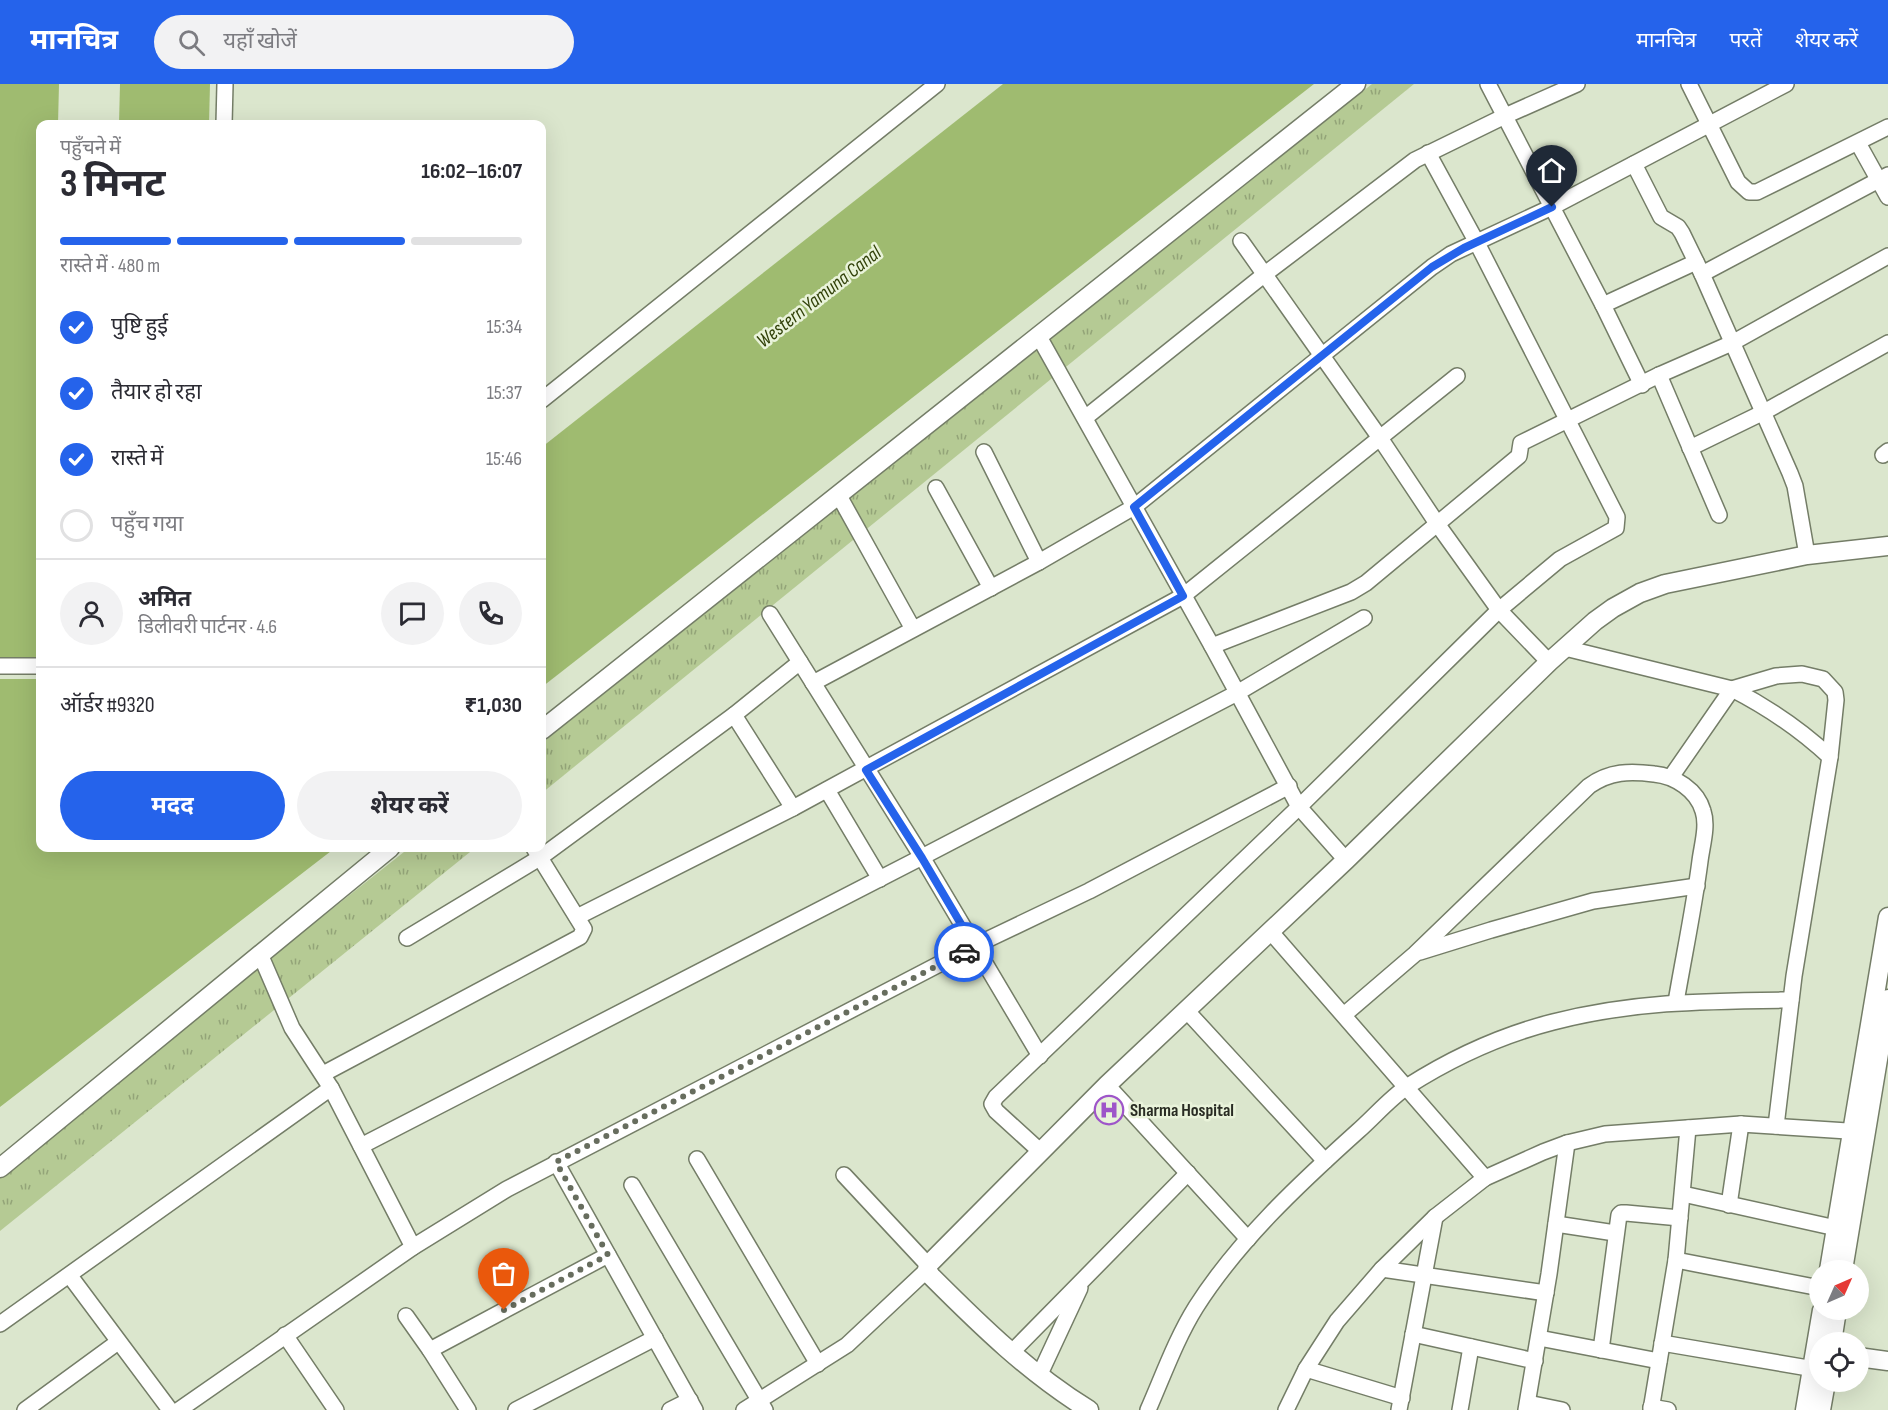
<!DOCTYPE html>
<html lang="hi">
<meta charset="utf-8">
<style>
body{margin:0;font-family:"Sofia Sans Condensed","Noto Sans Devanagari",sans-serif;background:#f2f2f3;color:#2b2b33;height:100vh;display:flex;flex-direction:column;font-size:22px;white-space:nowrap}
*{box-sizing:border-box;margin:0}
p{font-size:20px;color:#7c7c81}
.icon{flex:none;width:33px;height:33px;fill:none;stroke:currentColor;stroke-width:2;stroke-linecap:round;stroke-linejoin:round}
.map{position:relative;flex:1;overflow:hidden}
.side{position:absolute;left:36px;top:36px;width:510px;height:732px;display:flex;flex-direction:column;background:#fff;border-radius:12px;box-shadow:0 6px 24px #0002}
.side>*{flex:none}
.needle{width:39px;rotate:45deg}
.controls{position:absolute;left:1809px;top:1176px;display:grid;gap:12px}
.controls a{display:grid;place-items:center;width:60px;height:60px;border-radius:50%;background:#fff;box-shadow:0 6px 24px #0002;font-size:30px}
.pin{position:absolute;display:grid;place-items:center;width:51px;height:51px;color:#fff;margin:-62px -26px;border-radius:50% 50% 50% 0;rotate:-45deg;box-shadow:0 0 6px #0007}
.pin .icon{rotate:45deg}
.courier{position:absolute;display:grid;place-items:center;width:60px;height:60px;margin:-30px;border:4px solid #2563eb;border-radius:50%;background:#fff;color:#222;box-shadow:0 2px 8px #0007}
.headline em{font-style:normal;font-weight:700}
.headline div{display:flex;flex-direction:column-reverse}
.headline{display:flex;align-items:center;justify-content:space-between;height:102px;padding:0 24px}
h1{font-size:39px;font-weight:700;line-height:45px}
.bar{display:grid;grid-template-columns:repeat(4,1fr);gap:9px 6px;align-content:center;height:72px;padding:0 24px}
.bar i{height:8px;border-radius:4px;background:#e1e1e2}
.bar .on{background:#2563eb}
.bar p{grid-column:span 4}
.line{display:flex;align-items:center;gap:15px;padding:0 24px;border-top:2px solid #e1e1e2}
.line div{flex:1}
.round{display:grid;place-items:center;flex:none;width:63px;height:63px;border-radius:32px;background:#f2f2f3}
ol{padding:0 24px;list-style:none}
li{display:flex;align-items:center;gap:18px;height:66px}
li p{margin-inline-start:auto}
li .icon{padding:6px;border-radius:50%;background:#2563eb;color:#fff;stroke-width:4}
li:last-child{color:#7c7c81}
li i{width:33px;height:33px;border:3px solid #e1e1e2;border-radius:50%}
.cta{display:flex;gap:12px;margin-top:auto;padding:12px 24px}
.cta a{flex:1;height:69px;border-radius:36px;background:#2563eb;color:#fff;font-size:24px;font-weight:700;line-height:69px;text-align:center}
.cta a+a{background:#f2f2f3;color:#2b2b33}
header{display:flex;align-items:center;gap:36px;box-sizing:border-box;height:84px;padding:0 30px;background:#2563eb;color:#fff}
header strong{font-size:28px}
nav{display:flex;gap:33px;margin-inline-start:auto;font-size:21px}
.search{width:420px;height:54px;background:#f2f2f3;display:flex;align-items:center;gap:15px;box-sizing:border-box;padding:0 21px;border-radius:33px;color:#7c7c81;font-size:22px}
.map>svg:first-child{display:block}
.grass{fill:url(#grass-tufts)}
.water{fill:#9fbb70}
.building{fill:#a8b199;stroke:#656d57;stroke-width:1.5}
.lines{fill:none;stroke-linecap:round;stroke-linejoin:round}
.minor-casing{stroke:#747d67;stroke-width:18}
.tertiary-casing{stroke:#747d67;stroke-width:21}
.minor{stroke:#fff;stroke-width:15}
.tertiary{stroke:#fff;stroke-width:18}
.done{stroke:#676d5e;stroke-width:6;stroke-dasharray:0 10.8}
.route{stroke:#2563eb;stroke-width:8}
.labels{text-anchor:middle;dominant-baseline:central;stroke-width:5;stroke-linejoin:round;paint-order:stroke}
.poi-label{font-size:18px;font-weight:bold;fill:#292c23;stroke:#e9f3da;text-anchor:start}
.water-label{font-size:20px;font-style:italic;fill:#304008;stroke:#e9f3da}
</style>
<header>
<strong>मानचित्र</strong>
<div class="search"><svg class="icon" aria-label="search" viewBox="0 0 24 24"><circle cx="10" cy="10" r="6"/><path d="M15 15l6 6"/></svg>यहाँ खोजें</div>
<nav><a>मानचित्र</a><a>परतें</a><a>शेयर करें</a></nav>
</header>
<div class="map">
<svg width="1888" height="1326" viewBox="0 0 1888 1326">
<defs>
<pattern id="grass-tufts" width="24" height="20" patternUnits="userSpaceOnUse" patternTransform="scale(1.5)"><rect width="24" height="20" fill="#b5ca94"/><path d="M3 7l-1-3M5 7V3M7 7l1-3M15 17l-1-3M17 17v-4M19 17l1-3" fill="none" stroke="#93a478"/></pattern>
</defs>
<rect width="100%" height="100%" fill="#dbe6cd"/>
<g class="grass">
<polygon points="1372,0 1414,0 542,709 542,659"/>
<polygon points="409,764 475,764 0,1147 0,1088"/>
</g>
<g class="water">
<polygon points="0,0 59,0 58,40 40,40 40,575 0,577"/>
<polygon points="120,0 210,0 209,40 119,40"/>
<polygon points="1003,0 1314,0 542,603 542,363"/>
<polygon points="0,595 39,595 37,697 40,704 40,764 335,764 0,1023"/>
</g>
<polygon class="building" points="1108,1016 1119,1028 1108,1038 1098,1026"/>
<g class="lines">
<g class="minor-casing">
<g id="minor">
<polyline points="1488,0 1603,221 1642,301"/>
<polyline points="1689,0 1738,98 1749,108 1757,108 1888,43"/>
<polyline points="224,40 225,0"/>
<polyline points="1858,59 1888,113"/>
<polyline points="1634,80 1661,133 1678,143 1682,149 1702,190 1790,389 1795,402 1807,471"/>
<polyline points="1241,157 1380,354 1438,441 1499,526 1549,578"/>
<polyline points="1702,190 1888,91"/>
<polyline points="1603,221 1696,178"/>
<polyline points="1038,251 1212,562 1299,723 1346,776"/>
<polyline points="1659,291 1719,431"/>
<polyline points="542,316 937,0"/>
<polyline points="1085,334 1265,190 1415,76 1505,32 1577,0"/>
<polyline points="1690,364 1764,328 1888,259"/>
<polyline points="984,368 1039,478"/>
<polyline points="1883,371 1888,367"/>
<polyline points="936,404 991,504"/>
<polyline points="838,410 913,545"/>
<polyline points="770,530 922,773 1040,972"/>
<polyline points="1212,562 1351,508 1366,499 1519,372 1521,359 1659,291 1732,259 1888,172"/>
<path d="M1565 564 1732 605C1769 624 1800 645 1830 673L1794 892 1776 1042"/>
<polyline points="0,582 40,582"/>
<polyline points="813,599 1039,478 1134,423 1432,183 1451,170 1552,123 1786,0"/>
<polyline points="734,631 793,724"/>
<polyline points="1671,693 1732,605 1776,592 1802,590 1823,595 1835,608 1836,616 1830,673"/>
<polyline points="827,706 880,795"/>
<polyline points="577,833 793,724 1183,512 1457,292"/>
<polyline points="1270,847 1485,1094"/>
<polyline points="407,854 541,773 734,631 800,578"/>
<polyline points="1420,868 1491,846 1593,817 1697,802"/>
<polyline points="260,870 292,944 331,1004 413,1163"/>
<polyline points="1186,926 1325,1077"/>
<path d="M1345 930 1415 870 1589 702C1610 687 1630 687 1654 690 1675 692 1697 706 1703 727 1708 742 1702 761 1700 777 1694 824 1684 871 1676 918"/>
<polyline points="323,990 580,853 584,845 534,764"/>
<polyline points="1107,1001 1248,1155"/>
<polyline points="361,1062 922,773 1237,609 1364,534"/>
<polyline points="1041,1068 996,1027 992,1020 996,1013 1299,723 1499,526 1560,475 1616,444 1617,433 1476,157 1428,69"/>
<polyline points="697,1075 818,1280"/>
<polyline points="556,1078 695,1326"/>
<polyline points="844,1091 928,1181"/>
<polyline points="632,1101 765,1326"/>
<polyline points="1683,1110 1836,1144"/>
<polyline points="1729,1121 1741,1040"/>
<polyline points="1556,1140 1615,1149"/>
<polyline points="1676,1176 1820,1204"/>
<polyline points="1382,1185 1546,1209"/>
<polyline points="70,1192 170,1326"/>
<polyline points="406,1232 430,1266 468,1326"/>
<polyline points="0,1240 331,1004"/>
<polyline points="1413,1250 1535,1277"/>
<polyline points="285,1251 336,1326"/>
<polyline points="1539,1254 1659,1277"/>
<polyline points="1662,1259 1820,1286"/>
<polyline points="430,1266 608,1171"/>
<polyline points="1601,1266 1619,1131 1621,1129 1626,1129 1680,1134"/>
<polyline points="1011,1269 1188,1089"/>
<polyline points="1306,1285 1402,1314"/>
<polyline points="1039,1292 1080,1204"/>
<polyline points="1528,1319 1562,1326"/>
<polyline points="1651,1323 1668,1326"/>
<polyline points="25,1326 118,1258"/>
<polyline points="179,1326 413,1163 507,1105 974,862 1089,807 1289,702"/>
<polyline points="516,1326 655,1254"/>
<polyline points="670,1326 690,1316"/>
<polyline points="744,1326 847,1261 927,1186"/>
<path d="M1148 1326C1163 1292 1176 1255 1196 1223 1238 1157 1299 1100 1358 1047 1374 1033 1390 1014 1408 1002 1452 974 1502 951 1553 938 1633 917 1708 917 1791 916"/>
<polyline points="1286,1326 1306,1285 1337,1237 1382,1185 1435,1133 1485,1094 1543,1068 1567,1059 1605,1050 1741,1040 1863,1048"/>
<polyline points="1399,1326 1435,1133"/>
<polyline points="1460,1326 1471,1263"/>
<polyline points="1526,1326 1549,1190 1567,1059"/>
<polyline points="1651,1326 1676,1176 1688,1044"/>
</g>
</g>
<g class="tertiary-casing">
<g id="tertiary">
<polyline points="542,646 1356,0"/>
<polyline points="0,1084 390,764"/>
<polyline points="1829,1186 1888,833"/>
<polyline points="1843,1186 1888,915"/>
<polyline points="1832,1258 1837,1226"/>
<polyline points="1858,1273 1888,1277"/>
<path d="M1089 1326C1028 1288 982 1243 931 1192L927 1186 928 1181 933 1176 1107 1001 1346 776 1549 578 1595 537 1613 524 1640 509 1665 500 1807 471 1888 462"/>
<polyline points="1805,1326 1822,1226"/>
<polyline points="1821,1326 1826,1298"/>
</g>
</g>
<use href="#minor" class="minor"/>
<use href="#tertiary" class="tertiary"/>
</g>
<g class="lines">
<polyline class="done" points="504,1226 608,1171 556,1078 964,868"/>
<polyline class="route" points="964,868 974,862 922,774 866,686 1183,512 1134,423 1432,183 1464,164 1552,123"/>
</g>
<defs>
<g id="hospital-ring" transform="scale(1.5)"><circle r="9.5" fill="#e9f3da" stroke="#9e55c9" stroke-width="1.5"/><path d="M-5-5h3v3.5h4V-5h3V5h-3V1.5h-4V5h-3Z" fill="#9e55c9"/></g>
</defs>
<g fill-rule="evenodd">
<use href="#hospital-ring" x="1109" y="1026"/>
</g>
<g class="labels">
<g class="poi-label">
<text x="1130" y="1026">Sharma Hospital</text>
</g>
<g class="water-label">
<text transform="translate(819 213) rotate(-38)">Western Yamuna Canal</text>
</g>
</g>
</svg>
<div class="controls">
<a><svg class="needle" viewBox="-14 -14 28 28"><path d="M0-13l5 13h-10z" fill="#e53935"/><path d="M0 13l5-13h-10z" fill="#7c7c81"/></svg></a>
<a><svg class="icon" aria-label="locate" viewBox="0 0 24 24"><circle cx="12" cy="12" r="6"/><path d="M12 2v4M12 18v4M2 12h4M18 12h4"/></svg></a>
</div>
<div class="pin" style="left:504px;top:1226px;background:#ea580c"><svg class="icon" aria-label="bag" viewBox="0 0 24 24"><path d="M5 8h14l-1 12H6zM9 8a3 3 0 0 1 6 0"/></svg></div>
<div class="pin" style="left:1552px;top:123px;background:#1f2937"><svg class="icon" aria-label="home" viewBox="0 0 24 24"><path d="M3 11l9-7 9 7M6 9v11h12V9"/></svg></div>
<div class="courier" style="left:964px;top:868px"><svg class="icon" aria-label="car" viewBox="0 0 24 24"><path d="M5 17H2v-5l4-1 3-4h7l3 4 3 1v5h-3M9 17h6M6 11h13"/><circle cx="7" cy="17" r="2"/><circle cx="17" cy="17" r="2"/></svg></div>
<section class="side">
<div class="headline"><div><h1>3 मिनट</h1><p>पहुँचने में</p></div><em>16:02–16:07</em></div>
<div class="bar"><i class="on"></i><i class="on"></i><i class="on"></i><i></i><p>रास्ते में · 480 m</p></div>
<ol>
<li><svg class="icon" aria-label="check" viewBox="0 0 24 24"><path d="M5 12l5 5 9-10"/></svg>पुष्टि हुई<p>15:34</p></li>
<li><svg class="icon" aria-label="check" viewBox="0 0 24 24"><path d="M5 12l5 5 9-10"/></svg>तैयार हो रहा<p>15:37</p></li>
<li><svg class="icon" aria-label="check" viewBox="0 0 24 24"><path d="M5 12l5 5 9-10"/></svg>रास्ते में<p>15:46</p></li>
<li><i></i>पहुँच गया</li>
</ol>
<div class="line" style="height:108px"><a class="round"><svg class="icon" aria-label="person" viewBox="0 0 24 24"><circle cx="12" cy="8" r="4"/><path d="M4 21q1-7 8-7t8 7"/></svg></a><div><b>अमित</b><p>डिलीवरी पार्टनर · 4.6</p></div><a class="round"><svg class="icon" aria-label="chat" viewBox="0 0 24 24"><path d="M4 5h16v11H9l-5 4z"/></svg></a><a class="round"><svg class="icon" aria-label="phone" viewBox="0 0 24 24"><path d="M5 4h4l2 5-3 2q2 4 5 5l2-3 5 2v4C11 20 4 13 5 4z"/></svg></a></div>
<div class="line" style="height:78px"><div>ऑर्डर #9320</div><b>₹1,030</b></div>
<div class="cta"><a>मदद</a><a>शेयर करें</a></div>
</section>
</div>
